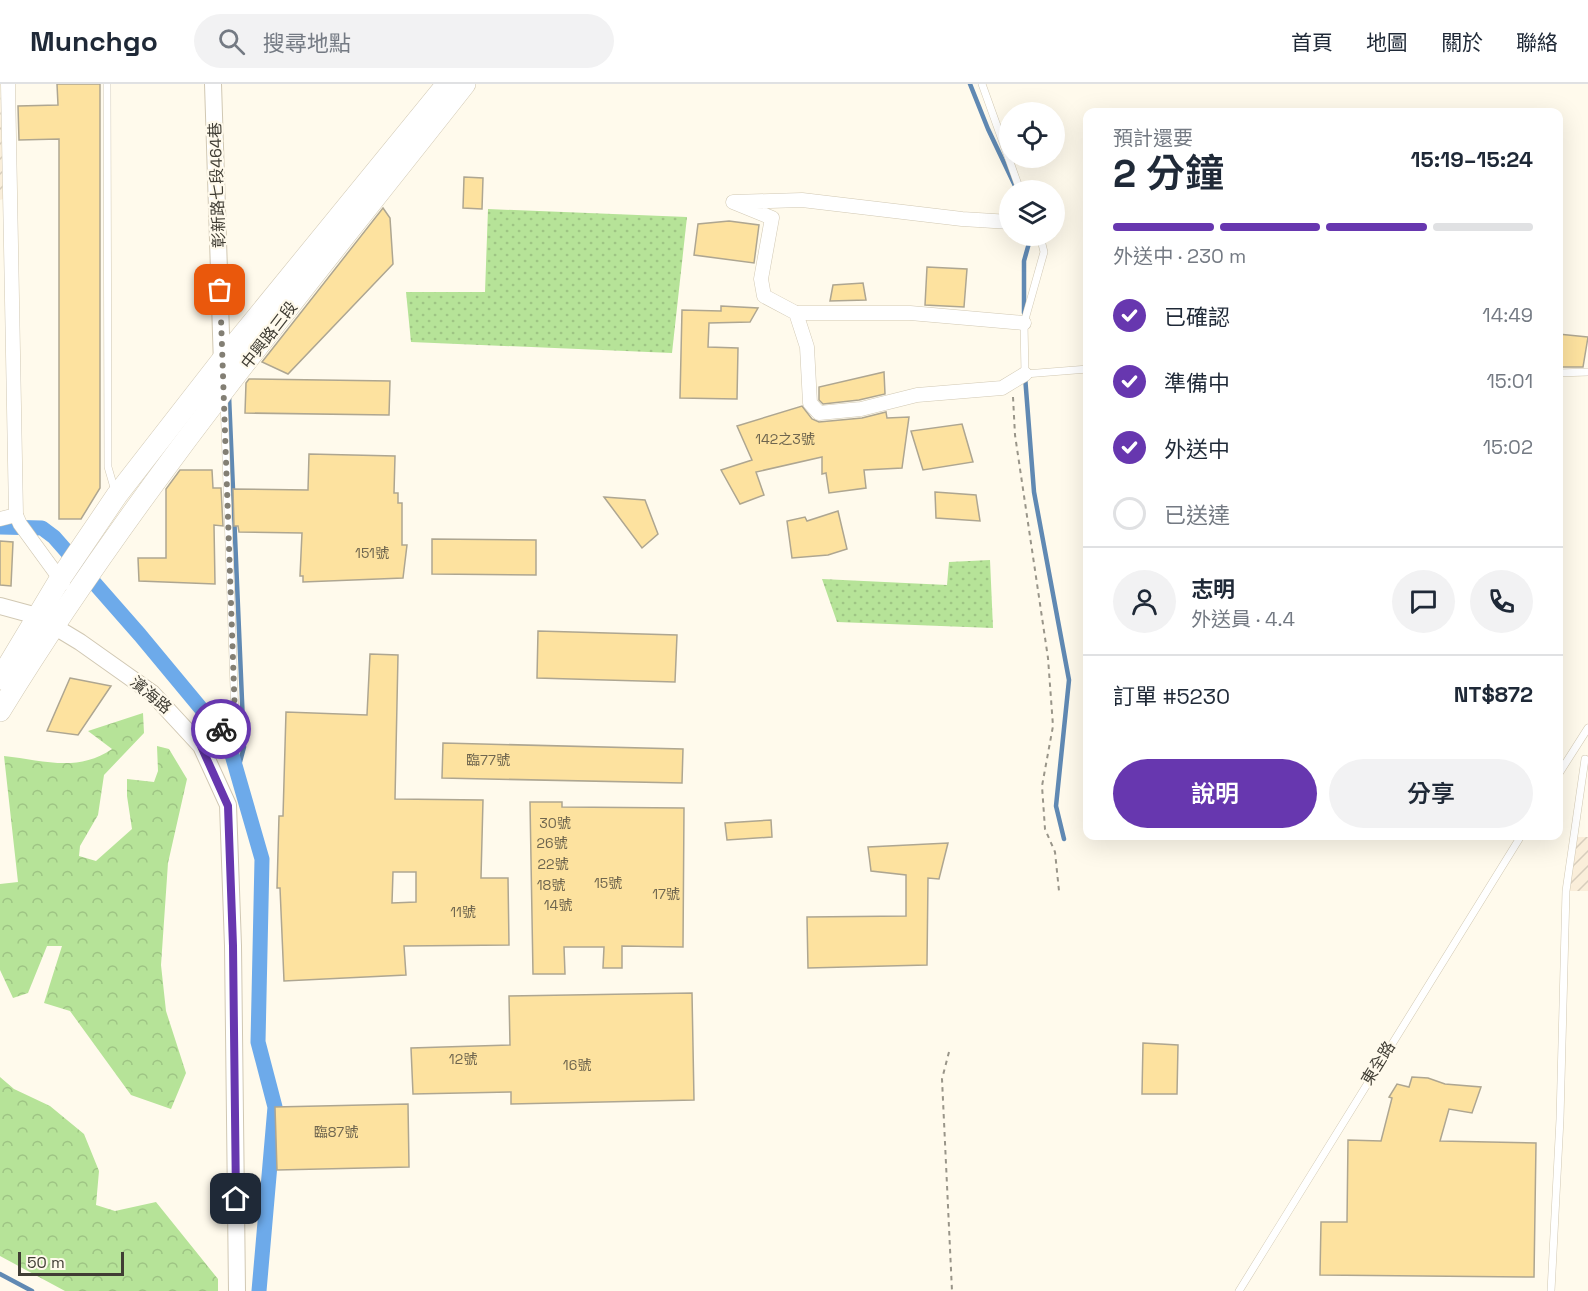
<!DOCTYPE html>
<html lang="zh-TW">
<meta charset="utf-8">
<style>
body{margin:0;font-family:"Space Grotesk","Noto Sans TC",sans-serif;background:#f2f2f3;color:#1f2937;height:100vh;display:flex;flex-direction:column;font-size:22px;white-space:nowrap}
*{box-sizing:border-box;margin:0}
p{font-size:20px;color:#747a83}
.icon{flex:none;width:33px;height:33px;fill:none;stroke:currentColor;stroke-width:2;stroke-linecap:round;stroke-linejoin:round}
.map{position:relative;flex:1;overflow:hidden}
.details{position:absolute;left:1083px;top:24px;width:480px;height:732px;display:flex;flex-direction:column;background:#fff;border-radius:12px;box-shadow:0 6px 24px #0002}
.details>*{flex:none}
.controls{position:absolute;left:999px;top:18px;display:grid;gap:12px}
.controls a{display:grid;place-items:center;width:66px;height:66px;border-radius:50%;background:#fff;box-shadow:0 6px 24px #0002;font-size:30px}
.scale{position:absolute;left:18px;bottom:15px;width:106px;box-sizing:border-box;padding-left:6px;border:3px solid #403d34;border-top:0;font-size:16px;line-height:21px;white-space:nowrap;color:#403d34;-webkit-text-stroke:4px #fffaec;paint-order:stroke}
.pin{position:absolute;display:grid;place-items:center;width:51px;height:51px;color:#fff;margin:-26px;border-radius:12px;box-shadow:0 3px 9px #0006}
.courier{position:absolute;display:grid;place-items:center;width:60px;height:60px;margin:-30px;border:4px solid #6737af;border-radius:50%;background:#fff;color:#222;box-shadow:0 2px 8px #0007}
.overview em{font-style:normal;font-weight:600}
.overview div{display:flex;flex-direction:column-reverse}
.overview{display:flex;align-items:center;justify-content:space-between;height:102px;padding:0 30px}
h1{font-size:39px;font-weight:600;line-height:45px}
.bar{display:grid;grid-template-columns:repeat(4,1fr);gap:9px 6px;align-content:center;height:72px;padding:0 30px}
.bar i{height:8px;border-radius:4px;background:#e0e1e3}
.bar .active{background:#6737af}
.bar p{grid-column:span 4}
.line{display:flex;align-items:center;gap:15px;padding:0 30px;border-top:2px solid #e0e1e3}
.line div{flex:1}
.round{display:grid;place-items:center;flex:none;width:63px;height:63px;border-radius:32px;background:#f2f2f3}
ol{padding:0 30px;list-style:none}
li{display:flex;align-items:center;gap:18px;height:66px}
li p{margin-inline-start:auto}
li .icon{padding:6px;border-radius:50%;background:#6737af;color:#fff;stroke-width:4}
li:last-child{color:#747a83}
li i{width:33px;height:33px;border:3px solid #e0e1e3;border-radius:50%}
.primary-button{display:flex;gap:12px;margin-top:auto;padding:12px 30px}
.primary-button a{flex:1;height:69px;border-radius:36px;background:#6737af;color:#fff;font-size:24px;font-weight:600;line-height:69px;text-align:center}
.primary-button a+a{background:#f2f2f3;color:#1f2937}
header{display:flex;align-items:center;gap:36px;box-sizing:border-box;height:84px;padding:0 30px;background:#fff;border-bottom:2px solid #e0e1e3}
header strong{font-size:28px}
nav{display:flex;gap:33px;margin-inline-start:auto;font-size:21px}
.search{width:420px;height:54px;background:#f2f2f3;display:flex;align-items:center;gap:15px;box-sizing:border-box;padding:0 21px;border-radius:33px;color:#747a83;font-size:22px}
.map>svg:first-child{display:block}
.industrial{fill:url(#industrial-furrows)}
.grass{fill:url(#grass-dots)}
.forest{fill:url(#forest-crowns)}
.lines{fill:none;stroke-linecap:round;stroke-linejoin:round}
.stream{stroke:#6089b3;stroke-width:4.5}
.canal{stroke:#6daaea;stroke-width:15}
.building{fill:#fde29f;stroke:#aea691;stroke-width:1.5;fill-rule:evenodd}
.service-casing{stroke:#d1c8b3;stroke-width:8}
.minor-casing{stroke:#d1c8b3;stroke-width:15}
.tertiary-casing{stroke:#d1c8b3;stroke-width:18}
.primary-casing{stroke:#d1c8b3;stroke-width:22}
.path{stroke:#999589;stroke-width:2;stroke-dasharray:4.5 4.5;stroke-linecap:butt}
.service{stroke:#fff;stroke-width:7}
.minor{stroke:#fff;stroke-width:14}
.tertiary{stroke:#fff;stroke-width:16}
.primary{stroke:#fff;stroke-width:21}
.done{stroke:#837f74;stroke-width:6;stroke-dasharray:0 10.8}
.route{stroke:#6737af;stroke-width:8}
.labels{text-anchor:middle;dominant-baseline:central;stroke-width:4.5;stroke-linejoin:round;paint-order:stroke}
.number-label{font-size:14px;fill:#6f664f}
.street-label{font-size:16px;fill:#403d34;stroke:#fffaec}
</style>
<header>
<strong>Munchgo</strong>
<div class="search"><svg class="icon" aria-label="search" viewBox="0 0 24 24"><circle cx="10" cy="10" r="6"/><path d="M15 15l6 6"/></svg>搜尋地點</div>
<nav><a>首頁</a><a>地圖</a><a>關於</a><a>聯絡</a></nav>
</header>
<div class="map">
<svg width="1588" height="1207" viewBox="0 0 1588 1207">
<defs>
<pattern id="industrial-furrows" width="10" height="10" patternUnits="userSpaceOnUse" patternTransform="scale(1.5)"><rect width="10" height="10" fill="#faeeda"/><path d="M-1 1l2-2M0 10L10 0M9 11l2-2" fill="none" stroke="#d7cdbc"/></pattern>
<pattern id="grass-dots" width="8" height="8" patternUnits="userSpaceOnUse" patternTransform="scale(1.5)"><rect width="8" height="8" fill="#b6e398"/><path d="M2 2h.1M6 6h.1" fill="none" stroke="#9ec484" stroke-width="1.8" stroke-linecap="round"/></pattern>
<pattern id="forest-crowns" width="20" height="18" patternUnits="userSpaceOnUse" patternTransform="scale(1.5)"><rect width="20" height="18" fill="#b6e398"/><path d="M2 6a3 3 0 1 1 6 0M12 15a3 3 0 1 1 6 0" fill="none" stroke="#9ec484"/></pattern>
</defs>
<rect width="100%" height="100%" fill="#fffaec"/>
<g class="industrial">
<polygon points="0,0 3,115 0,116"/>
<polygon points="1575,753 1588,753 1588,807 1566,807"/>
</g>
<g class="grass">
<polygon points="488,125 687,133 672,269 411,258 406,208 485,208"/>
<polygon points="990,476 993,544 837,538 822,495 947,501 949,478"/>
</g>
<g class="forest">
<path d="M143 629 144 649 104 691 98 731 80 762 79 772 96 777 132 745 127 712V695L154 698 158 687 157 662 169 665 187 695 168 779 161 881 166 927 186 989 171 1025 131 1011 70 927 44 919 62 862H47L28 909 13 914 0 886V800L18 798 4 672C43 676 77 689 112 665L88 647Z"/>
<polygon points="0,993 14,1005 50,1022 84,1050 99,1087 96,1121 115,1127 156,1118 218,1195 218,1207 65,1207 0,1172"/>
</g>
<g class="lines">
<g class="stream">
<polyline points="970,0 988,45 1017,106"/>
<polyline points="1024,229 1024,177 1031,152"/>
<polyline points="1025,292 1034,408 1069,596 1056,722 1064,755"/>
<polyline points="229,312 244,663 237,689"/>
<polyline points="0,1190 32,1207"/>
</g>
<polyline class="canal" points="0,443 42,444 54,453 140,551 228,657 262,775 258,958 275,1023 259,1207"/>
</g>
<g class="building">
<polygon points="57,0 100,0 100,404 81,435 59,435 59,55 19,56 18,22 58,21"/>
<polygon points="464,93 483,94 482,125 463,124"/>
<polygon points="383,124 390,134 393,180 288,290 262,278"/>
<polygon points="729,137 759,141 754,179 694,171 698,140"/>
<polygon points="927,183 967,185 964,223 925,221"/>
<polygon points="863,199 866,216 830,217 833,201"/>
<polygon points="721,222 758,224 750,238 709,239 708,263 738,264 737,315 680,314 682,226 721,227"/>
<polygon points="1558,250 1588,253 1583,283 1558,283"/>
<polygon points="884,288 885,310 859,316 823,320 819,316 819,303"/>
<polygon points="249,295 390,297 389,331 245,329 246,299"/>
<polygon points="802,322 812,335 819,338 862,334 886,328 887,334 909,333 902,384 864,386 866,404 829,409 826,389 822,390 822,373 756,388 764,411 740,420 721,386 752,376 737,342"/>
<polygon points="962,340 973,378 923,386 911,347"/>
<polygon points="309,370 395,372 394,409 398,409 398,419 402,419 402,461 407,461 403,494 303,498 303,492 300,492 302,449 239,448 238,442 234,442 233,405 308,406"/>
<polygon points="180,386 212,386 213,404 221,404 223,442 214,441 215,500 139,497 138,474 166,474 166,405"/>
<polygon points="935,408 976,411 980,437 936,434"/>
<polygon points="604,413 645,416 658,450 642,464"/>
<polygon points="838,427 847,465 828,471 792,474 787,437 805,433 807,437"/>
<polygon points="432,455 536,456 536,491 432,490"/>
<polygon points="0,457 13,458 11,502 0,501"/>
<polygon points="538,547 677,551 675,598 537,594"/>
<path d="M370 570 398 571 395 715 483 716 481 794H508L509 861 404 862 406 891 284 897 280 804H277L279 732H283L286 628 367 631ZM393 788H416V818L392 819Z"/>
<polygon points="70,594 111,602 78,651 47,647"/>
<polygon points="443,659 683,665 682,699 442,694"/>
<polygon points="530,718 562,718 562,723 684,724 683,863 622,862 622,884 603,884 604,863 564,863 565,890 533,890"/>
<polygon points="771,736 772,753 727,756 725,739"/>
<polygon points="948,759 939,795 928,794 927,881 808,884 807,833 906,832 906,791 871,787 868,763"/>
<polygon points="692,909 694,1016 511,1020 511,1008 413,1010 411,964 510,961 509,912"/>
<polygon points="1143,959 1178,961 1177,1010 1142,1010"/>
<polygon points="1412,993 1428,994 1445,1000 1481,1003 1472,1029 1449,1025 1440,1057 1536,1059 1534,1193 1320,1191 1321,1138 1347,1138 1348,1056 1381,1057 1392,1014 1389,1013 1397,1000 1409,1003"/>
<polygon points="408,1020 409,1083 277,1086 275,1023"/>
</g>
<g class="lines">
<g class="service-casing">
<g id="service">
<polyline points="107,0 108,383 115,407"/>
<polyline points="982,0 1020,106"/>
<polyline points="1040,152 1044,168 1024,239 1025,290 1088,285"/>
<polyline points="1558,289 1588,288"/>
<polyline points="201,662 235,633 224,315"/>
<polyline points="1558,691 1588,644"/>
<polyline points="1239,1207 1521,752"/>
<polyline points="1551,1207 1560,1035 1566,807 1585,675"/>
</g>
</g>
<g class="minor-casing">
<g id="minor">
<polyline points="8,0 16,431 20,440 63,499"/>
<polyline points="1010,138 962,135 802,116 733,118 772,134 761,195 764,212 796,229 807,263 810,319 819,329 861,325 917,311 1002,304 1025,290"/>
<polyline points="796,229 910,229 1024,239"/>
<polyline points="0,435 16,431"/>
</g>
</g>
<g class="tertiary-casing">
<g id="tertiary">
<polyline points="213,0 222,281"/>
<polyline points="0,522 37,532 80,558 152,609 201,662 228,721 233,862 237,1207"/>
</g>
</g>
<g class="primary-casing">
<g id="primary">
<polyline points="0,595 60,495 117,411 222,276 447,0"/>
<path d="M0 627C136 405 305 204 465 0"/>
</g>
</g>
<g class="path">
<polyline points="1013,313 1015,351 1048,574 1053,642 1042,702 1045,745 1055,768 1059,807"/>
<polyline points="949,968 942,995 952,1207"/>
</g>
<use href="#service" class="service"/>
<use href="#minor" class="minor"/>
<use href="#tertiary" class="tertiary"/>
<use href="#primary" class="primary"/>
</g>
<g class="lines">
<polyline class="done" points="220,206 235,633 221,645"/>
<polyline class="route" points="221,645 201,662 228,722 233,862 236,1115"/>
</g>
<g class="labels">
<g class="number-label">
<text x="785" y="355">142之3號</text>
<text x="372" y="469">151號</text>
<text x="488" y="676">臨77號</text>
<text x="555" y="739">30號</text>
<text x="552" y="759">26號</text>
<text x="553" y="780">22號</text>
<text x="608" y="799">15號</text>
<text x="551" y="801">18號</text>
<text x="666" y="810">17號</text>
<text x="558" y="821">14號</text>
<text x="463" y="828">11號</text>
<text x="463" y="975">12號</text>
<text x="577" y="981">16號</text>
<text x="336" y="1048">臨87號</text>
</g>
<g class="street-label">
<text transform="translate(217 101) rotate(-92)">彰新路七段464巷</text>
<text transform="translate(269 251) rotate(-52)">中興路三段</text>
<text transform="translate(151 611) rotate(40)">濱海路</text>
<text transform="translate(1378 979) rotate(-58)">東全路</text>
</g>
</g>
</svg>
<div class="controls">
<a><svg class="icon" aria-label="locate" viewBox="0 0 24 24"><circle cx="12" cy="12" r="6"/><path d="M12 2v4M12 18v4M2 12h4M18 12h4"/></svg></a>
<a><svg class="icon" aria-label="layers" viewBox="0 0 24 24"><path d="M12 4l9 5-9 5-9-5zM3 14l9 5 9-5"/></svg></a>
</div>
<div class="scale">50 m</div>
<div class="pin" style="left:220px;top:206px;background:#ea580c"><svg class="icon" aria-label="bag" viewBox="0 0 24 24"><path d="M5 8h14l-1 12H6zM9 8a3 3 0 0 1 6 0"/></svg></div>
<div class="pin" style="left:236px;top:1115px;background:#1f2937"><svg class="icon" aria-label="home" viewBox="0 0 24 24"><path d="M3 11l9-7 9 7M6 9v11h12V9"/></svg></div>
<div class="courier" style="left:221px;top:645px"><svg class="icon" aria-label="bike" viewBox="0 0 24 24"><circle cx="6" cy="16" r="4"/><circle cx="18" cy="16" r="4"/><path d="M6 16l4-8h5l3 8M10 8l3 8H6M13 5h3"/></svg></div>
<section class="details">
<div class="overview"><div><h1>2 分鐘</h1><p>預計還要</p></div><em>15:19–15:24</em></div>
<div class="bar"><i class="active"></i><i class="active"></i><i class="active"></i><i></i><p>外送中 · 230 m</p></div>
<ol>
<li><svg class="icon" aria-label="check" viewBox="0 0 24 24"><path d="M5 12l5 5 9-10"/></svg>已確認<p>14:49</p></li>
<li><svg class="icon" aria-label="check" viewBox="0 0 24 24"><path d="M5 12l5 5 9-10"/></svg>準備中<p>15:01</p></li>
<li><svg class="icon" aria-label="check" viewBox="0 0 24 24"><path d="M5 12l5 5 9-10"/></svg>外送中<p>15:02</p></li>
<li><i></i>已送達</li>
</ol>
<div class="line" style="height:108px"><a class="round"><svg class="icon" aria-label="person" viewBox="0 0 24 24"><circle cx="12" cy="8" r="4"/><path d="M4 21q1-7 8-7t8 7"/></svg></a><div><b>志明</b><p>外送員 · 4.4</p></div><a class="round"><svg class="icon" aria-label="chat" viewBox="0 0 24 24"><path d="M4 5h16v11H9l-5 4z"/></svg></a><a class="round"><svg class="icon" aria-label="phone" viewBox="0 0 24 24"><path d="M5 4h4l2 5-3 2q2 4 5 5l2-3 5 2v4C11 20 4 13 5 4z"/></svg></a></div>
<div class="line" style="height:78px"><div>訂單 #5230</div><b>NT$872</b></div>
<div class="primary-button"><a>說明</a><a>分享</a></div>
</section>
</div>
